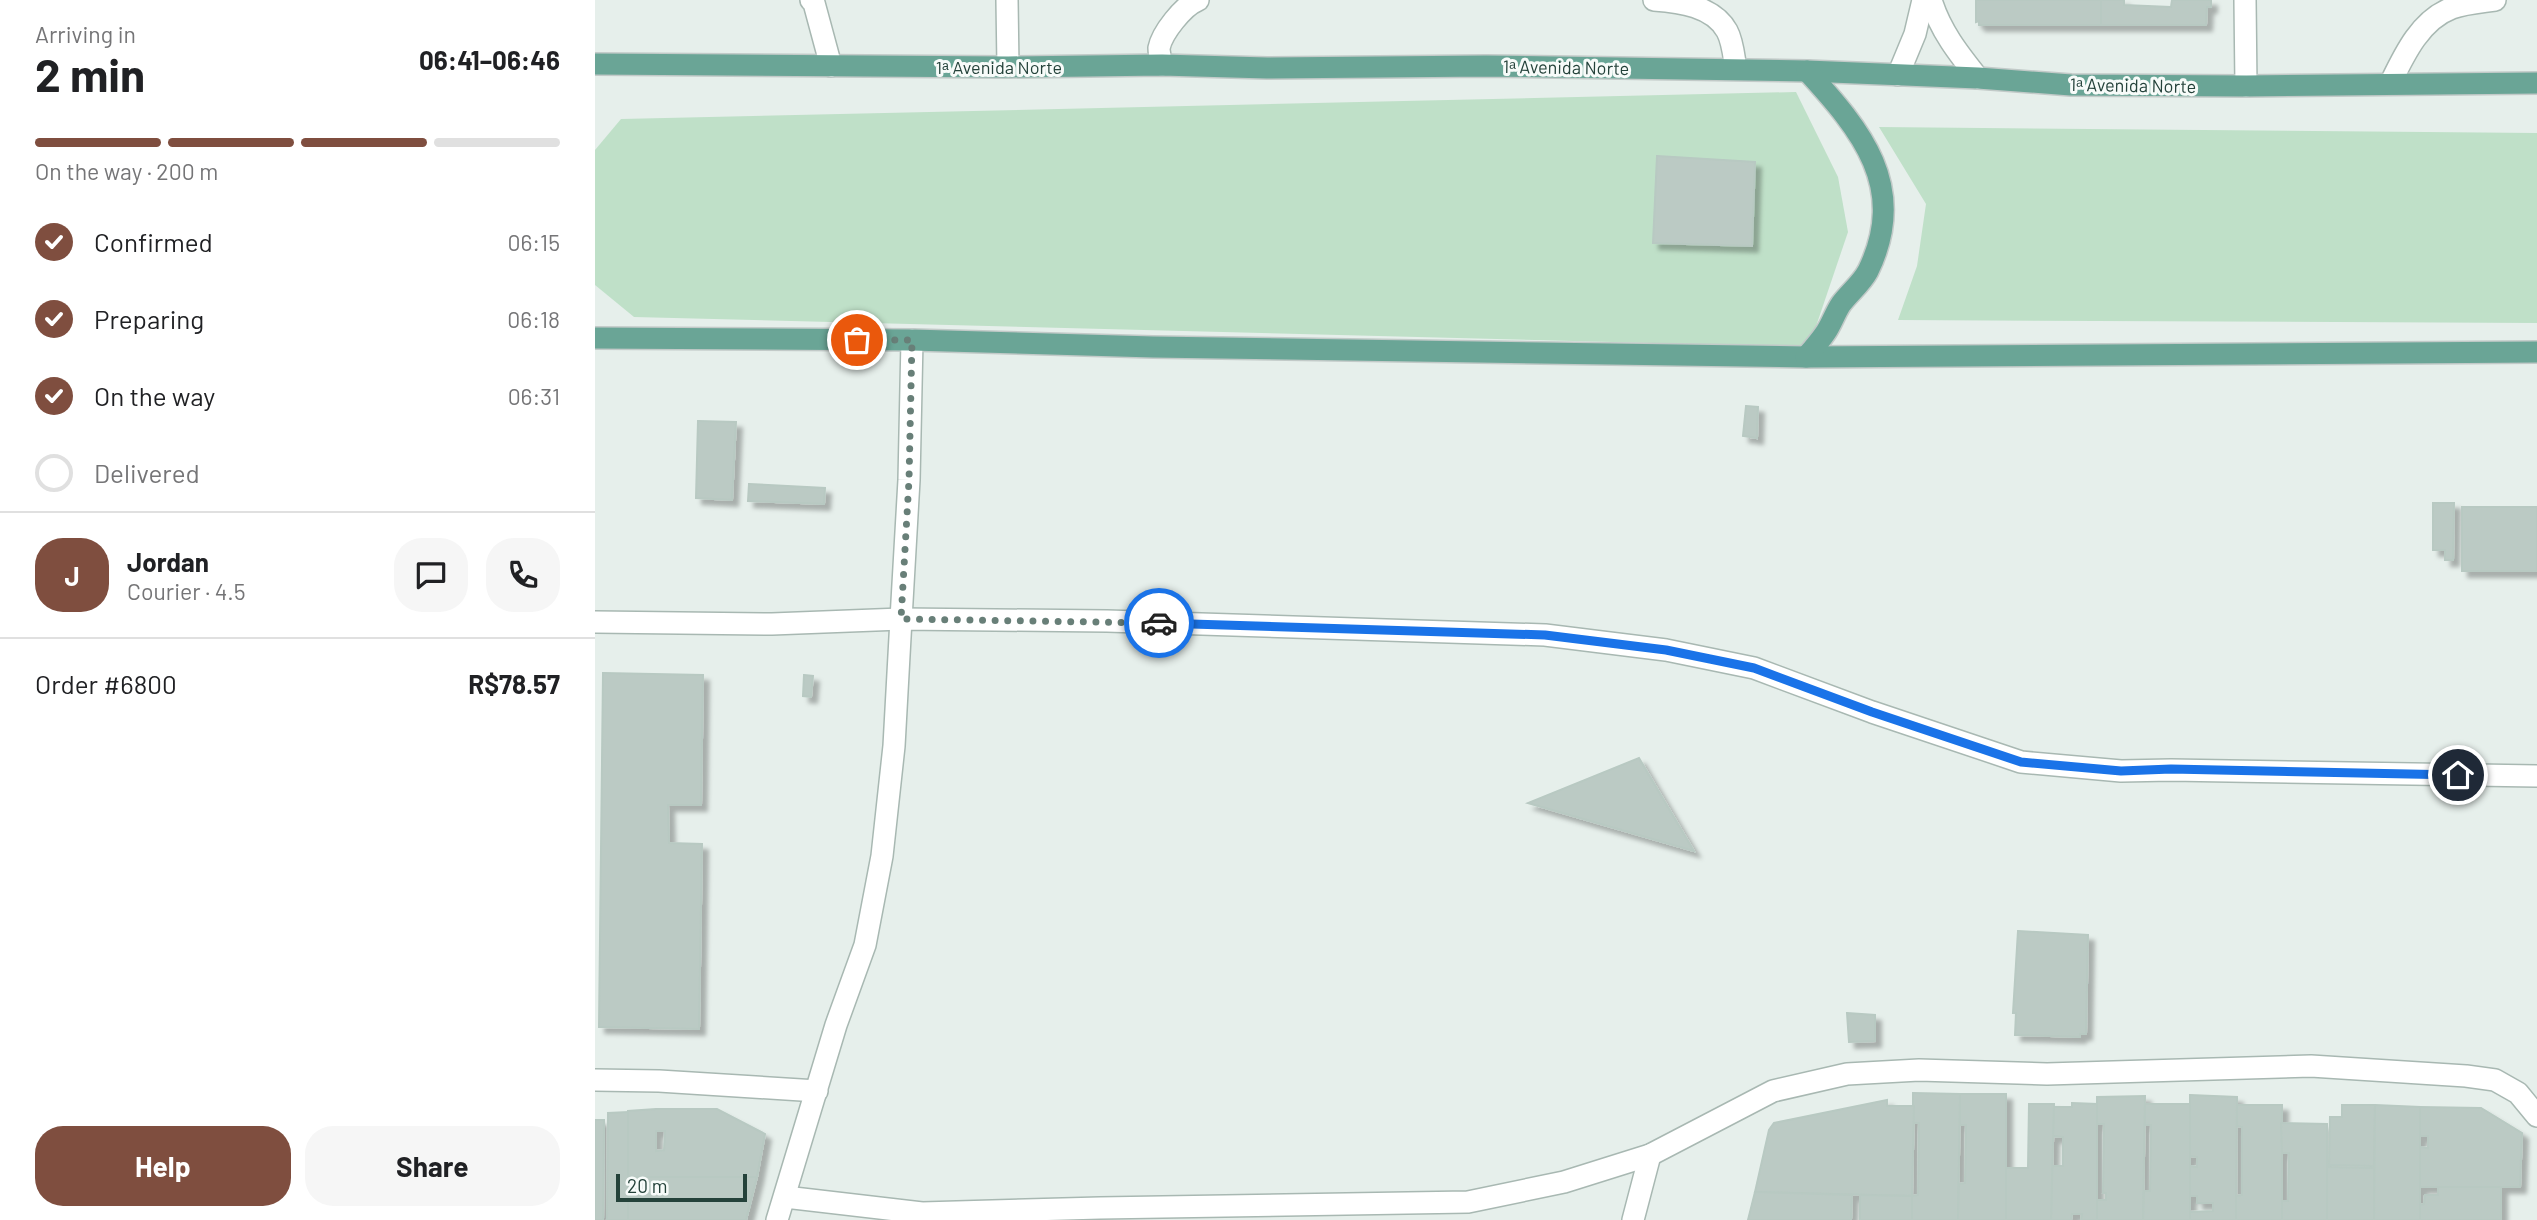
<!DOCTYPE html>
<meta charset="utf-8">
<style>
body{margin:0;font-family:Barlow,sans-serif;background:#f6f6f6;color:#202124;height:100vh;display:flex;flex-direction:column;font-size:26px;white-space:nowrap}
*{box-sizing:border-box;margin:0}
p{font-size:23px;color:#757577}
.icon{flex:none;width:38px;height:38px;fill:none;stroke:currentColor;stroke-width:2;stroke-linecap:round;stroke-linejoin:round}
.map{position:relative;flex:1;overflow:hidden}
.sheet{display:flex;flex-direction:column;background:#fff;width:595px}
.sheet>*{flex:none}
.scale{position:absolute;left:21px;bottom:18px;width:131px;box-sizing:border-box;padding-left:7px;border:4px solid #24423a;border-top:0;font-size:19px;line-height:24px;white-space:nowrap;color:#24423a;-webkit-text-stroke:5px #f7fbf9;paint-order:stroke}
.pin{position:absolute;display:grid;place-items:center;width:60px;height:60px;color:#fff;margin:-30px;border:4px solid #fff;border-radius:50%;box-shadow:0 2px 7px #0007}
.courier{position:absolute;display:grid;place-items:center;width:70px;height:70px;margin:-35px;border:5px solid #1a73e8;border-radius:50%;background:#fff;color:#222;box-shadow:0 2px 9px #0007}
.summary em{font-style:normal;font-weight:700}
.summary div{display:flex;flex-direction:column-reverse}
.summary{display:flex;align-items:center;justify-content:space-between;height:119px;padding:0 35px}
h1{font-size:46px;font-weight:700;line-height:52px}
.bar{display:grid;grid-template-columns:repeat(4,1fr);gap:10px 7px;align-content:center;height:84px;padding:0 35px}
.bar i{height:9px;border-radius:5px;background:#e0e0e0}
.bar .current{background:#7f4e3f}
.bar p{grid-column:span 4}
.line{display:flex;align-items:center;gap:18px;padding:0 35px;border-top:2px solid #e0e0e0}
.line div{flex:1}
.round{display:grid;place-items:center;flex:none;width:74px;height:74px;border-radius:28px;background:#f6f6f6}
ol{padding:0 35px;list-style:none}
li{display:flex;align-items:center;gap:21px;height:77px}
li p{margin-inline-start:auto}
li .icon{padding:7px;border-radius:50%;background:#7f4e3f;color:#fff;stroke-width:4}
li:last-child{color:#757577}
li i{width:38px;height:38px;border:4px solid #e0e0e0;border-radius:50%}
.action{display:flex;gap:14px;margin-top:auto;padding:14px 35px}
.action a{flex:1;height:80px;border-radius:28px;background:#7f4e3f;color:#fff;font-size:28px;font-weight:700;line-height:80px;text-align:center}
.action a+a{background:#f6f6f6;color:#202124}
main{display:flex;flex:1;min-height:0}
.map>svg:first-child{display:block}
.green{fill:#bfe0c8}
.building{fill:#bbcac4;stroke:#b8c9c2;stroke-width:2;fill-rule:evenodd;filter:url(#shadow)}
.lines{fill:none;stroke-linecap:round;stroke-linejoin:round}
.minor-casing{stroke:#a8b8b2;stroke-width:24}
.major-casing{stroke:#c2cac8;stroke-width:24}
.minor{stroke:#fff;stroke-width:21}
.major{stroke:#6aa596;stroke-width:21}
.done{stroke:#687f78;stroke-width:7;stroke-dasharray:0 12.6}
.route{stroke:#1a73e8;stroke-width:9}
.labels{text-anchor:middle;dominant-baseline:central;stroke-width:6;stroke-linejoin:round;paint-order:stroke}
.street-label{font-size:18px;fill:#24423a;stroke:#f7fbf9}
</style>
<main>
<section class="sheet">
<div class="summary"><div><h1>2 min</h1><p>Arriving in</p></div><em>06:41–06:46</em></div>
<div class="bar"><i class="current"></i><i class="current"></i><i class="current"></i><i></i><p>On the way · 200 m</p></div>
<ol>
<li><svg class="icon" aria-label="check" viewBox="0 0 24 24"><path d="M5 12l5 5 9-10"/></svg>Confirmed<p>06:15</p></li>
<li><svg class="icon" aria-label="check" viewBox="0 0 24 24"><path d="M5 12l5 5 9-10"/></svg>Preparing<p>06:18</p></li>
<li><svg class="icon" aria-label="check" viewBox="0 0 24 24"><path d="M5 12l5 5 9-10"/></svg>On the way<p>06:31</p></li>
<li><i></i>Delivered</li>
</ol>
<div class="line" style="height:126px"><b class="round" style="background:#7f4e3f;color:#fff">J</b><div><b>Jordan</b><p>Courier · 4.5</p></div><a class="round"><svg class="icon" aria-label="chat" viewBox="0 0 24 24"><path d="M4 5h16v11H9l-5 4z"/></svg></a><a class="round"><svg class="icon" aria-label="phone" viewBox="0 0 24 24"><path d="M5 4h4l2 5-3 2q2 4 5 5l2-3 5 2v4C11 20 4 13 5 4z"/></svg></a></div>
<div class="line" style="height:91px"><div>Order #6800</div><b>R$78.57</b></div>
<div class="action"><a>Help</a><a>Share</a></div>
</section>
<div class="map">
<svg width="1942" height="1220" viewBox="0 0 1942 1220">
<defs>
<filter id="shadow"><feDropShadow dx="6" dy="6" stdDeviation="2" flood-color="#0004"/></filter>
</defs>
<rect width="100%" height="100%" fill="#e6efeb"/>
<g class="green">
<polygon points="1201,92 1243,177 1253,232 1214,347 39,317 0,285 0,150 26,119"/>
<polygon points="1284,127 1942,133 1942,323 1303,320 1322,266 1331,204"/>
</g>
<g class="building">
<polygon points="1381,0 1506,0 1506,25 1384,25 1384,21 1381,22"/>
<polygon points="1506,0 1529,0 1529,5 1576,7 1577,0 1616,0 1616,7 1612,7 1611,25 1506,25"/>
<polygon points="1062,156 1160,162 1157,246 1058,243"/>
<polygon points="1151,406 1163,407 1162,438 1148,436"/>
<polygon points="103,421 141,422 137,500 101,498"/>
<polygon points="154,484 230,488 229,504 153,501"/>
<polygon points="1838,503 1859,503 1858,560 1850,560 1850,550 1838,550"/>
<rect x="1867" y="507" width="75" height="64"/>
<polygon points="8,673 108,675 106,805 73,805 74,843 107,844 104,1029 4,1027"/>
<polygon points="209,675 218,676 216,697 208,696"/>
<polygon points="1044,758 1099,851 933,803"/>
<polygon points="1423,931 1493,935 1491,1034 1485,1034 1485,1037 1420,1035 1421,1013 1418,1013"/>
<polygon points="1252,1013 1280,1015 1280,1041 1254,1042"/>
<polygon points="1318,1093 1365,1094 1363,1220 1317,1220 1317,1196 1323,1195 1324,1123 1318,1123"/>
<polygon points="1365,1094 1411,1094 1411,1220 1363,1220 1364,1184 1370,1183 1371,1125 1365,1125"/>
<polygon points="1595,1095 1642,1097 1641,1220 1595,1220 1595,1212 1618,1211 1618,1203 1602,1203 1602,1196 1595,1196 1595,1166 1602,1167 1602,1157 1595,1156"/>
<polygon points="1550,1096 1548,1220 1502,1220 1502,1200 1511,1200 1511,1193 1508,1193 1509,1124 1502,1124 1502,1097"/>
<polygon points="1292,1100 1292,1106 1319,1106 1317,1196 1160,1192 1174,1130 1179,1123"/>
<polygon points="1477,1103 1502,1104 1502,1220 1486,1220 1487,1214 1477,1214 1476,1220 1456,1220 1457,1166 1468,1166 1468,1137 1458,1136 1458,1107 1477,1107"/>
<polygon points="1434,1104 1459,1104 1456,1220 1411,1220 1411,1168 1433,1168"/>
<polygon points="1550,1104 1595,1104 1595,1220 1548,1220 1549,1191 1555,1191 1556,1125 1550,1125"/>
<polygon points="1642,1105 1687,1105 1687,1220 1641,1220 1641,1196 1647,1195 1647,1127 1642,1126"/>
<polygon points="1747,1105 1780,1105 1779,1166 1734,1165 1735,1117 1747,1117"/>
<polygon points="1780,1105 1825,1107 1825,1220 1779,1220"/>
<polygon points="1825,1107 1886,1108 1927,1133 1925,1187 1825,1187 1825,1147 1833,1148 1833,1136 1825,1136"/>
<path d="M61 1109H122L170 1134 162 1177H33V1111ZM61 1131H70L69 1150 61 1151Z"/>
<polygon points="33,1112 33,1220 12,1220 13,1113"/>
<polygon points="0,1120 9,1120 8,1220 0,1220"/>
<polygon points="1686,1123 1732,1124 1732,1220 1687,1220 1687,1201 1693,1201 1694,1153 1687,1153"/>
<polygon points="1732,1167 1779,1168 1779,1220 1732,1220"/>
<polygon points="33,1177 162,1177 151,1220 33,1220"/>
<polygon points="1843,1187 1906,1187 1906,1220 1825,1220 1825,1205 1829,1204 1830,1195 1843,1195"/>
<polygon points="1160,1192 1257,1195 1256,1220 1153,1220"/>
<polygon points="1265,1195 1317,1196 1317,1220 1265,1220"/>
</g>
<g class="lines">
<g class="minor-casing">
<g id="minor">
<polyline points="216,0 219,3 236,66"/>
<polyline points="412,0 413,67"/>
<path d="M1059 0C1085 2 1118 6 1132 31 1138 42 1139 58 1141 69"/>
<path d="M1336 0C1345 30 1363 53 1383 78"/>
<polyline points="1650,0 1651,86"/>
<path d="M567 65C566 61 564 53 564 48 567 33 588 6 603 0"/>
<polyline points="1303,75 1320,34 1328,0"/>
<path d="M1795 84C1809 55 1825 20 1857 8 1870 3 1886 2 1900 0"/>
<polyline points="0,622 177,624 306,619 512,621 950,635 1071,650 1159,668 1277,712 1426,762 1526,771 1576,770 1942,776"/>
<polyline points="0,1080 64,1081 222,1091"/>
<polyline points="190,1197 327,1213 505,1208 873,1202 969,1182 1055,1155 1178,1091 1252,1074 1324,1070 1452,1074 1716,1066 1871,1076 1900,1080 1923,1093 1942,1116"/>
<polyline points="182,1220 241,1025 270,945 287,856 299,746 306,619 314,480 317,340"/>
<polyline points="1038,1220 1055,1155"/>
</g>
</g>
<g class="major-casing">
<g id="major">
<polyline points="0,64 413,67 567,65 672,68 891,66 1212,71 1383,78 1476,85 1651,86 1942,83"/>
<polyline points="0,338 317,340 558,347 1211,357 1942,352"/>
<path d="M1211 357C1218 349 1225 341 1231 332 1237 323 1240 313 1246 304 1255 292 1266 284 1273 271 1314 187 1266 130 1212 71"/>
</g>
</g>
<use href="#minor" class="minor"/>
<use href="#major" class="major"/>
</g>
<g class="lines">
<polyline class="done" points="262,340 317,340 314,480 306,619 564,623"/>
<polyline class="route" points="564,623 950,635 1071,650 1159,668 1277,712 1426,762 1526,771 1576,769 1863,775"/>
</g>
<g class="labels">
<g class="street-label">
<text x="404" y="67">1ᵃ Avenida Norte</text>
<text transform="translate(971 67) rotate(1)">1ᵃ Avenida Norte</text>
<text transform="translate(1538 85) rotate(1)">1ᵃ Avenida Norte</text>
</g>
</g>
</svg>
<div class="scale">20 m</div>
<div class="pin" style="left:262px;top:340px;background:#ea580c"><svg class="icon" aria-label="bag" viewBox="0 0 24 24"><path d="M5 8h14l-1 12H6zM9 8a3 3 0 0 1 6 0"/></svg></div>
<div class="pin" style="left:1863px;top:775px;background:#1f2937"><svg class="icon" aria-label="home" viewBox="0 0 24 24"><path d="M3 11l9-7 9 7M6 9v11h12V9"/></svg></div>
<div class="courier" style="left:564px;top:623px"><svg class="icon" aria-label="car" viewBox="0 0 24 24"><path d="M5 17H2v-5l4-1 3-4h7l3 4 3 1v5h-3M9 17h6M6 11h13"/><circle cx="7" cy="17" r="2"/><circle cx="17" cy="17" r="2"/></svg></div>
</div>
</main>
